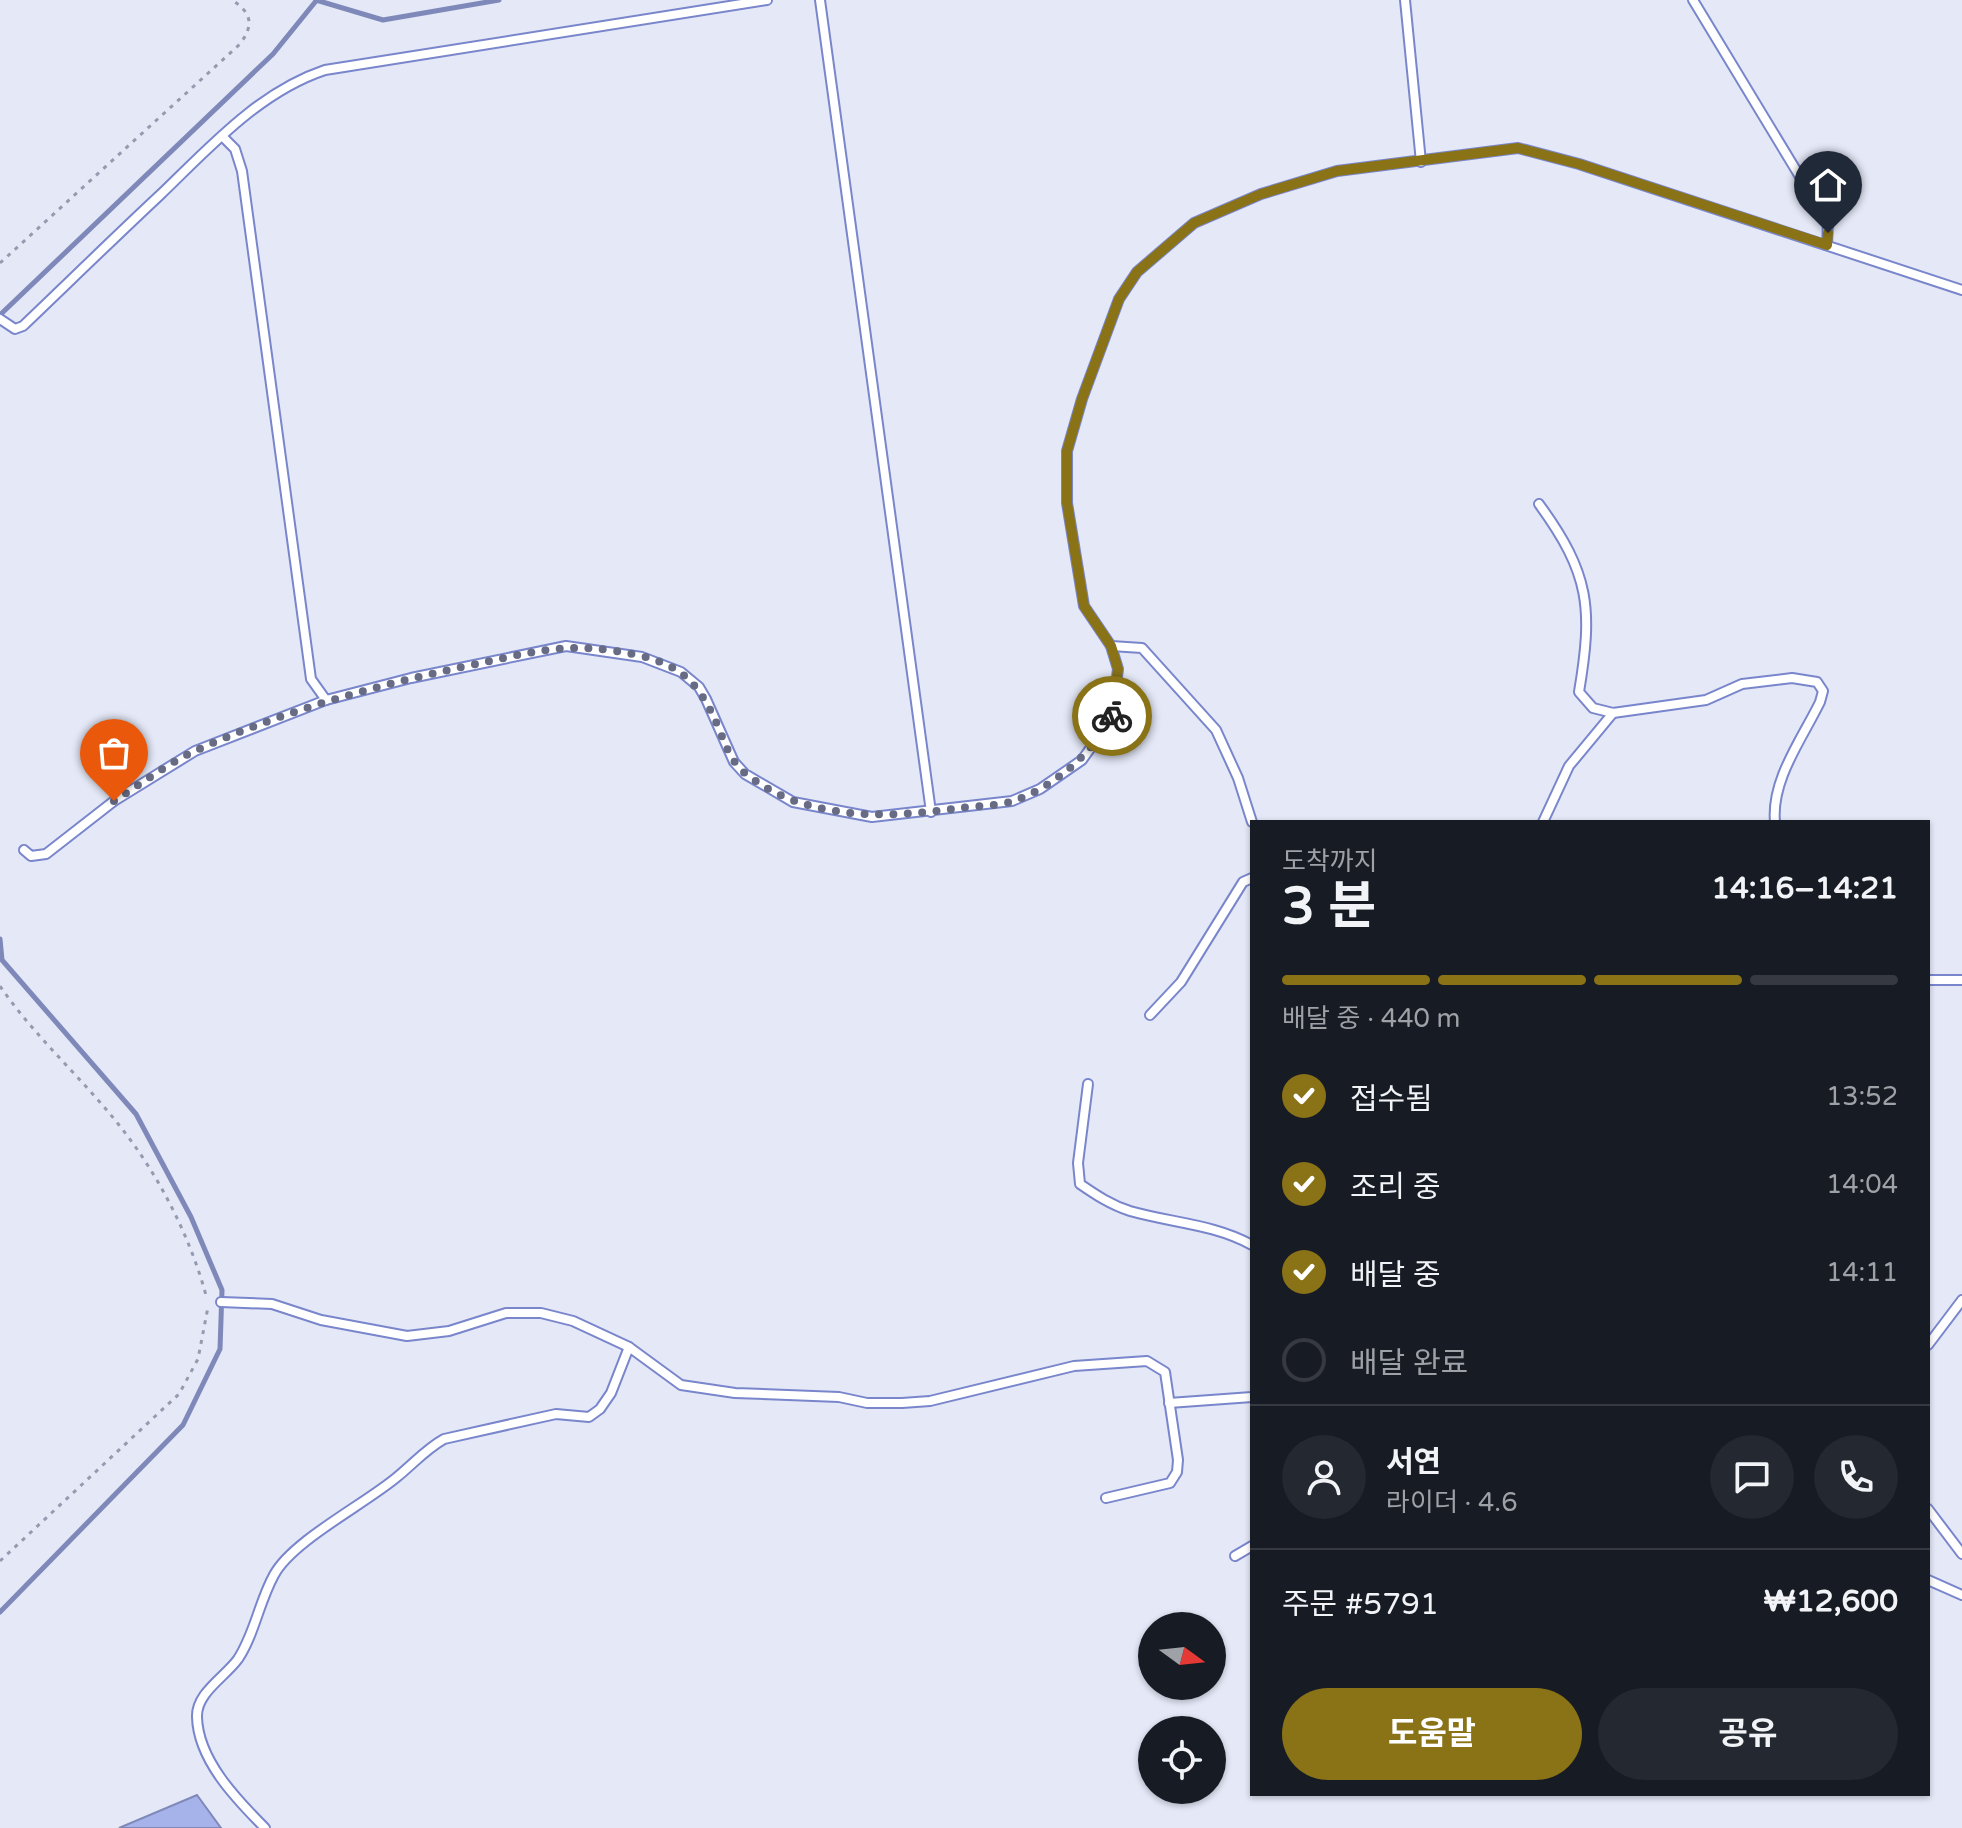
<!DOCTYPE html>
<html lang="ko">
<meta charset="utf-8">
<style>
body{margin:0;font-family:"Varela Round","Noto Sans KR",sans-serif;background:#242831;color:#f1f3f6;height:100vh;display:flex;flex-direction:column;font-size:30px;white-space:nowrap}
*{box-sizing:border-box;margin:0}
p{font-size:26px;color:#9ea1a6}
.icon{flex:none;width:44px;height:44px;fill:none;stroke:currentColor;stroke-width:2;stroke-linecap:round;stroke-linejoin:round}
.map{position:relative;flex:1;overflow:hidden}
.details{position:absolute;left:1250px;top:820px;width:680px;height:976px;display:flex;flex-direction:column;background:#171b24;border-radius:0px;box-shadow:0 2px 6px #0004}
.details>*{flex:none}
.needle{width:52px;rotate:105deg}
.controls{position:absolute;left:1138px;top:1612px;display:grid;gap:16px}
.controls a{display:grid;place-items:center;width:88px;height:88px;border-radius:50%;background:#171b24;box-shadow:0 2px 6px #0004;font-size:40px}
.pin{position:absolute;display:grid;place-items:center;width:68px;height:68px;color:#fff;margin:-82px -34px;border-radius:50% 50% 50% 0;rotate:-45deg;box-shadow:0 0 8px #0007}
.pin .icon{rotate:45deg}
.courier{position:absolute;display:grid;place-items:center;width:80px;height:80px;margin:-40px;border:6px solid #897316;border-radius:50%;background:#fff;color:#222;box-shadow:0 2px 10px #0007}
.headline em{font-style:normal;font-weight:700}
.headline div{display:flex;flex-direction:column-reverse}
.headline{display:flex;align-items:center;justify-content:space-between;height:136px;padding:0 32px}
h1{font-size:52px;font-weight:700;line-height:60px}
.bar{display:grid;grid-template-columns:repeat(4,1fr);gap:12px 8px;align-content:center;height:96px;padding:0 32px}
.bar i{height:10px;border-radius:6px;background:#363941}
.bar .current{background:#897316}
.bar p{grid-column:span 4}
.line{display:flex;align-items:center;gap:20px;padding:0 32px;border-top:2px solid #363941}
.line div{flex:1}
.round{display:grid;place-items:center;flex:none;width:84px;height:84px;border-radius:42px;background:#242831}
ol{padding:0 32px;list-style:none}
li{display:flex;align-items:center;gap:24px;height:88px}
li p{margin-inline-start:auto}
li .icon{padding:8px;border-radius:50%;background:#897316;color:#fff;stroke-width:4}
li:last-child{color:#9ea1a6}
li i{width:44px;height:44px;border:4px solid #363941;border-radius:50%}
.cta{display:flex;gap:16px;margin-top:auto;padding:16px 32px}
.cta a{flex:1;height:92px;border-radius:48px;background:#897316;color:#fff;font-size:32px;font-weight:700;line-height:92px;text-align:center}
.cta a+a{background:#242831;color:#f1f3f6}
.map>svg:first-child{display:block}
.water{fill:#a6b3eb;stroke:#7f89b9;stroke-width:2}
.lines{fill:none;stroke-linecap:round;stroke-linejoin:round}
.stream{stroke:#7f89b9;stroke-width:5}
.service-casing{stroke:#7986cc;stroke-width:12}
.path{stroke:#969aaf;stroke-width:3;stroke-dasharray:4 6;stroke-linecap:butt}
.service{stroke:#fff;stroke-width:8}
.done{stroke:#676b83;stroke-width:8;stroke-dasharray:0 14.4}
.route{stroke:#897316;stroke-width:10}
</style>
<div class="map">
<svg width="1962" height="1828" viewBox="0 0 1962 1828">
<rect width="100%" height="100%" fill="#e4e8f7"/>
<polygon class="water" points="197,1795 221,1828 119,1828"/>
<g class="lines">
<g class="stream">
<polyline points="316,0 383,20 499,0"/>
<polyline points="0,315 273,54 316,1"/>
<polyline points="0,939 2,960 136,1114 191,1217 222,1290 220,1349 183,1425 0,1612"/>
</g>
<g class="service-casing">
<g id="service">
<polyline points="820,0 931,812"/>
<polyline points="1405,0 1421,162"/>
<polyline points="1693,0 1828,223 1827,245"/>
<polyline points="222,136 235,149 242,171 311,679 326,700"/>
<path d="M0 319 15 329 23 326C69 282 114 238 160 195 210 147 259 92 325 70L767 0"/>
<path d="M1539 504C1590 574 1593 608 1579 692L1593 708 1613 713 1706 700 1742 684 1792 678 1817 682 1823 691 1820 702C1802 739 1771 780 1775 822"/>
<polyline points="1111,646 1142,648 1216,730 1238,778 1252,822"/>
<polyline points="1543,822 1569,766 1613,713"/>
<polyline points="24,850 31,856 46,854 114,801 195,751 326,700 411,678 566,646 642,657 681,672 699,687 706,699 734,762 745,774 793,802 872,817 1012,801 1040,789 1082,760 1112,718 1118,669 1111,646 1084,606 1067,503 1067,451 1082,399 1119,299 1137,272 1194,223 1261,194 1337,171 1518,148 1579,164 1962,290"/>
<polyline points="1928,980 1962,980"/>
<polyline points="1150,1015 1181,982 1243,882 1252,878"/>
<path d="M1088 1084 1078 1163 1080 1184C1096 1195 1111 1205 1130 1211 1172 1223 1214 1224 1252 1245"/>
<polyline points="221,1302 272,1304 321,1320 407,1336 449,1331 506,1313 541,1313 573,1321 629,1347 681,1385 735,1393 839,1397 867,1403 902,1403 930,1401 1074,1366 1147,1361 1165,1372 1178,1460 1177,1472 1170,1483 1106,1498"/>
<polyline points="1928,1345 1962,1300"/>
<polyline points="1169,1403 1252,1397"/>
<polyline points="1928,1509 1962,1554"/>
<polyline points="1235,1556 1252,1546"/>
<polyline points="1928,1580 1962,1595"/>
<path d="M265 1828C237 1800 198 1760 197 1717 196 1693 225 1677 238 1659 255 1633 259 1602 274 1575 292 1541 365 1504 397 1477 413 1464 426 1449 444 1439L556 1414 589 1417 600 1409 611 1393 629 1347"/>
</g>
</g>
<g class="path">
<path d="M0 263 240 44C254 25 252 13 232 0"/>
<path d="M0 986C34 1036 82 1078 119 1125 159 1175 191 1238 207 1299"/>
<polyline points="0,1561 179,1394 198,1359 208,1307"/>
</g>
<use href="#service" class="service"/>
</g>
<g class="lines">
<path class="done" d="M114 801C141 784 168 763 197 750 283 711 374 686 467 666 520 655 560 642 615 651 674 660 696 674 719 729 726 746 731 762 746 774 807 822 888 818 960 808 977 806 998 806 1014 801 1055 786 1092 754 1112 716"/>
<polyline class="route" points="1112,716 1118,669 1111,646 1084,606 1067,503 1067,451 1082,399 1119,299 1137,272 1194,223 1261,194 1337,171 1518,148 1579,164 1827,245 1828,233"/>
</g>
</svg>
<div class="controls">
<a><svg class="needle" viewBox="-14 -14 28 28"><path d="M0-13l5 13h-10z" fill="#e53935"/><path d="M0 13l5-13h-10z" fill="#9ea1a6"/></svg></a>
<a><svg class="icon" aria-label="locate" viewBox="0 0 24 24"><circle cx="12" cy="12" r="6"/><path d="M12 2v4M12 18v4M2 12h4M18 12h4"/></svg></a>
</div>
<div class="pin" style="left:114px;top:801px;background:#ea580c"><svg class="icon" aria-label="bag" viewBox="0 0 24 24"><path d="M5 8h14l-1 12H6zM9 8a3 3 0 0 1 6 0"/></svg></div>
<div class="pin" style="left:1828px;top:233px;background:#1f2937"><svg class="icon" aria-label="home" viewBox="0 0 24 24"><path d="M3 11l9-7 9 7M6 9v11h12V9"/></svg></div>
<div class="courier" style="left:1112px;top:716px"><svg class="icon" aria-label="bike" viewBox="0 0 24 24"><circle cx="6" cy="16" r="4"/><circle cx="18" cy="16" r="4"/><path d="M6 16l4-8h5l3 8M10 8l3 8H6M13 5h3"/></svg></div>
<section class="details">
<div class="headline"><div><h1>3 분</h1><p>도착까지</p></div><em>14:16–14:21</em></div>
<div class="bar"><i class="current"></i><i class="current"></i><i class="current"></i><i></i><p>배달 중 · 440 m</p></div>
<ol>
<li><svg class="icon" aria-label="check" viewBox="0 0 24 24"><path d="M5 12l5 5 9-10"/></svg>접수됨<p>13:52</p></li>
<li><svg class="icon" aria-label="check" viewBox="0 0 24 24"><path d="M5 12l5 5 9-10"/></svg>조리 중<p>14:04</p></li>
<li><svg class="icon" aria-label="check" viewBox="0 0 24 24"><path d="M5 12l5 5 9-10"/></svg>배달 중<p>14:11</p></li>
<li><i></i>배달 완료</li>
</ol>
<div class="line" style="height:144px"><a class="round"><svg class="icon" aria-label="person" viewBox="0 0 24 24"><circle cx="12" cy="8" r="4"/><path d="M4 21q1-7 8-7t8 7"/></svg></a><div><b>서연</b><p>라이더 · 4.6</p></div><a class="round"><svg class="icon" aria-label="chat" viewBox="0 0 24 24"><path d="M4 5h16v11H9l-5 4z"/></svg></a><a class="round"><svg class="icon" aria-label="phone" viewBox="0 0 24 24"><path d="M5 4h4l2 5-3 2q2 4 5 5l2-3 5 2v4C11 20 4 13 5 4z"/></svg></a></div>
<div class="line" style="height:104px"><div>주문 #5791</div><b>₩12,600</b></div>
<div class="cta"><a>도움말</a><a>공유</a></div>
</section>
</div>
